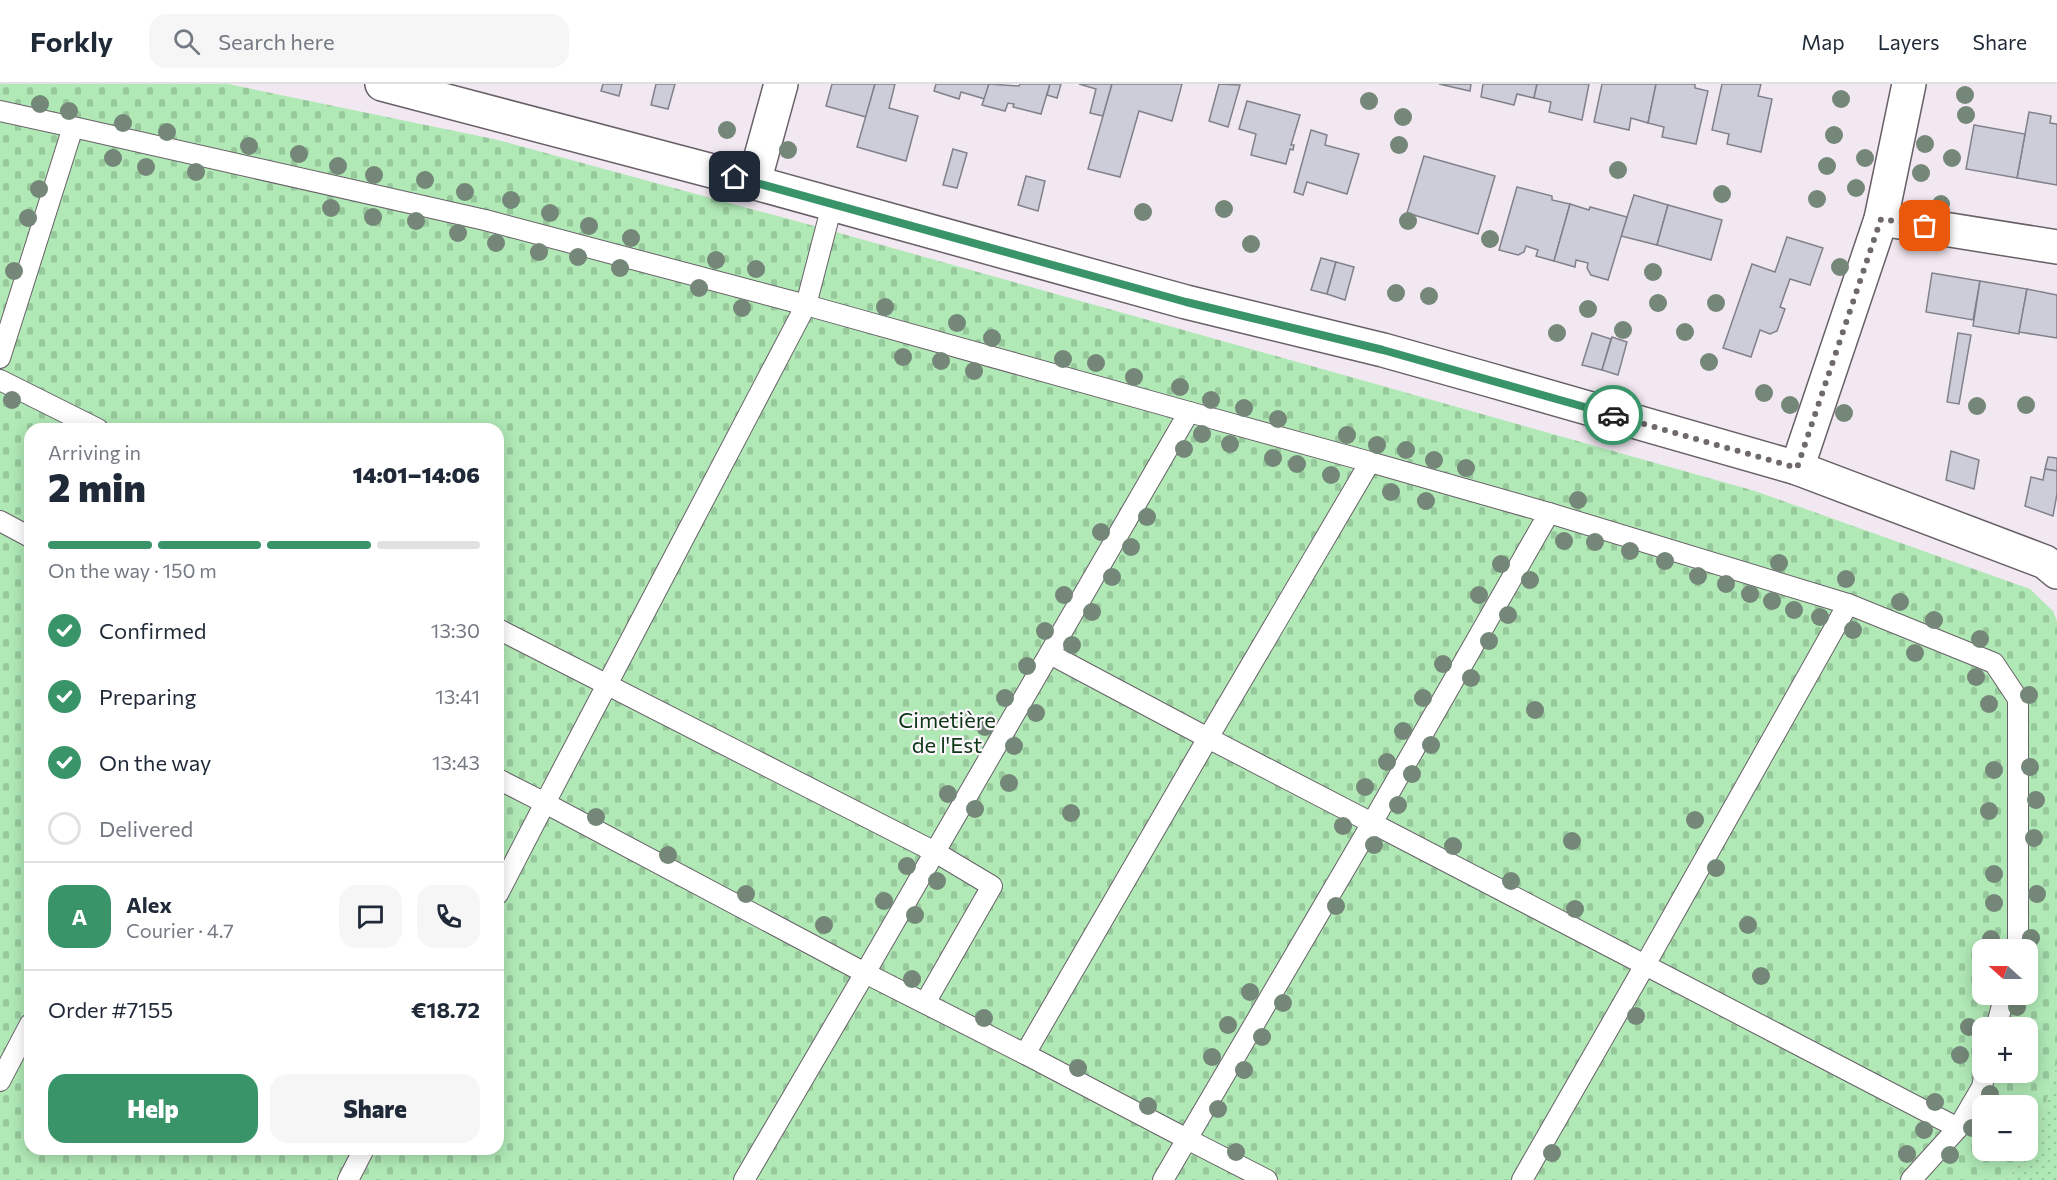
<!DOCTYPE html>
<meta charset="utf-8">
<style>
body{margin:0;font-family:Commissioner,sans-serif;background:#f6f6f7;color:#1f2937;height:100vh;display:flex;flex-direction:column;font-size:22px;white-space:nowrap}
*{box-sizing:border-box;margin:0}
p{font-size:20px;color:#747a83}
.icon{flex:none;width:33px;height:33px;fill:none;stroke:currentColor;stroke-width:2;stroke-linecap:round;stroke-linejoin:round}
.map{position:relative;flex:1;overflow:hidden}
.panel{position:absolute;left:24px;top:339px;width:480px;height:732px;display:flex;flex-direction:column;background:#fff;border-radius:18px;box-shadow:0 3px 15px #0003}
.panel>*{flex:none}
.needle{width:39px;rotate:291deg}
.controls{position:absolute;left:1972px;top:855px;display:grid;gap:12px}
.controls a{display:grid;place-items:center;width:66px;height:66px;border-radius:12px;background:#fff;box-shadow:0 3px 15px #0003;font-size:30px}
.pin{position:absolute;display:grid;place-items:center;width:51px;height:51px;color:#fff;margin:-26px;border-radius:12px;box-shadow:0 3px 9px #0006}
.courier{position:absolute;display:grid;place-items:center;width:60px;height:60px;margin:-30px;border:4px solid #39946a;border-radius:50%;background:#fff;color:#222;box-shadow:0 2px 8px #0007}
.headline em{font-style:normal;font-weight:800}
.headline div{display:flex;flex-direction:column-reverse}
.headline{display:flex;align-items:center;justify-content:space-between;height:102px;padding:0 24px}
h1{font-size:39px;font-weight:800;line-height:45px}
.bar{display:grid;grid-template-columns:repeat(4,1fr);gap:9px 6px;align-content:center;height:72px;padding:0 24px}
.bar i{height:8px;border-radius:4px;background:#e0e1e3}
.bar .selected{background:#39946a}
.bar p{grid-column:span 4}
.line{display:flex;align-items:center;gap:15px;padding:0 24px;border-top:2px solid #e0e1e3}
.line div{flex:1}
.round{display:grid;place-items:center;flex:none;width:63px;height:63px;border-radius:18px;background:#f6f6f7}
ol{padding:0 24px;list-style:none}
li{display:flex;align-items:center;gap:18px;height:66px}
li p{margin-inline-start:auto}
li .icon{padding:6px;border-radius:50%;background:#39946a;color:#fff;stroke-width:4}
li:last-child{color:#747a83}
li i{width:33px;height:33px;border:3px solid #e0e1e3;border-radius:50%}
.action{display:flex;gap:12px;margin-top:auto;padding:12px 24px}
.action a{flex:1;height:69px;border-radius:18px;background:#39946a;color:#fff;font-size:24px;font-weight:800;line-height:69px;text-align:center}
.action a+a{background:#f6f6f7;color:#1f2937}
header{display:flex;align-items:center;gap:36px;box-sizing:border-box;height:84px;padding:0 30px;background:#fff;border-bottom:2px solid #e0e1e3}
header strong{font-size:28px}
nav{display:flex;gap:33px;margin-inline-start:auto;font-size:21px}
.search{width:420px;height:54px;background:#f6f6f7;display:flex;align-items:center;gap:15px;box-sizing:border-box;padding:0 21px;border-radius:18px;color:#747a83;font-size:22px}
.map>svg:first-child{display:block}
.green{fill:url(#green-dots)}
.cemetery{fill:url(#cemetery-stones);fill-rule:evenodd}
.building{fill:#cdcdd9;stroke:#81818b;stroke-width:1.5}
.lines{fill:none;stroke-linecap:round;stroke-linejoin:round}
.lane-casing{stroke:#686067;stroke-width:22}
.street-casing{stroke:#686067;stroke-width:36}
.lane{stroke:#fff;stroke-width:20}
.street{stroke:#fff;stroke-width:33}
.tree{fill:#748778}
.done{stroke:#6f696e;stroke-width:6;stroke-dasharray:0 10.8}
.route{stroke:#39946a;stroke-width:8}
.labels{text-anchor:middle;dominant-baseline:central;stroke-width:4.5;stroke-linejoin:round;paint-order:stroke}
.park-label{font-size:22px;fill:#0c3715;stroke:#fef6fd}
</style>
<header>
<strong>Forkly</strong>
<div class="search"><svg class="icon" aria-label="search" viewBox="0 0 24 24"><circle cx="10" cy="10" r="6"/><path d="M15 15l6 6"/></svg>Search here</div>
<nav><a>Map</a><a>Layers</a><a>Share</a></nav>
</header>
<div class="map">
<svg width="2057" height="1096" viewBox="0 0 2057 1096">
<defs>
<pattern id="green-dots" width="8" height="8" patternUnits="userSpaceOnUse" patternTransform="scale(1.5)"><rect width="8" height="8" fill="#b0e9b6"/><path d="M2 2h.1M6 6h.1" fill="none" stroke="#97c89c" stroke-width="1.8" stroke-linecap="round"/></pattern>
<pattern id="cemetery-stones" width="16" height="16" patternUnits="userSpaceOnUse" patternTransform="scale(1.5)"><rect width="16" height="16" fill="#b0e9b6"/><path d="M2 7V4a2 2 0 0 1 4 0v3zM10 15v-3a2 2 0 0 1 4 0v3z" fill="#97c89c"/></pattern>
</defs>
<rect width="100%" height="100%" fill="#f2e8f1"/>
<polygon class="green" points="2057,980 2057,1096 2006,1096 2033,1065"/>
<path class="cemetery" d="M0 0H228L498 56 825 145 1755 407 2030 505 2053 527 2057 537V980L2033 1065 2006 1096H0ZM30 345H498V1065H30ZM1983 866H2028V910H1983ZM1983 944H2028V988H1983ZM1983 1022H2028V1066H1983Z"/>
<g class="building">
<polygon points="603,0 622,0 619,12 601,7"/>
<polygon points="656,0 675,0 668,25 651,21"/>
<polygon points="832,0 875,0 866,33 826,22"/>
<polygon points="875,0 895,0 889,24 918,32 906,77 857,63"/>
<polygon points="936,0 989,0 985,15 961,8 959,15 934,7"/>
<polygon points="989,0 1019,2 1020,0 1050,0 1041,30 1013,23 1014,20 1008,19 1005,27 982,21"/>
<polygon points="1050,0 1061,0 1057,14 1047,11"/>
<polygon points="1079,0 1112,0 1103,32 1090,29 1096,5"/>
<polygon points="1112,0 1182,0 1172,37 1139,27 1120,93 1088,85"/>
<polygon points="1219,0 1240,1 1228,43 1209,37"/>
<polygon points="1439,0 1471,0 1470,7"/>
<polygon points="1483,0 1537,0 1534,14 1517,10 1514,21 1481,13"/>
<polygon points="1537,0 1589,0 1582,36 1549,28 1551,18 1534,14"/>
<polygon points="1602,0 1656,0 1648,39 1631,34 1629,46 1594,38"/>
<polygon points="1656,0 1695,0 1695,4 1708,7 1696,60 1662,53 1664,43 1648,39"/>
<polygon points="1722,0 1761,0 1758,12 1772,15 1761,68 1727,60 1729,50 1712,46"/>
<polygon points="1247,17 1300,31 1291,61 1294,61 1293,66 1290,65 1286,80 1251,71 1256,50 1239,45"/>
<polygon points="2029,28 2051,32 2050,39 2057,40 2057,101 2017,94"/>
<polygon points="1974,41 2025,50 2017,94 1966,85"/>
<polygon points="1311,46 1327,51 1325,61 1359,70 1347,110 1307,98 1303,111 1294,108"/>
<polygon points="953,65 967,69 957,104 943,101"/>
<polygon points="1424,72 1495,92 1478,150 1407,129"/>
<polygon points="1026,92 1045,97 1038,127 1018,121"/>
<polygon points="1517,103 1552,112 1552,116 1570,120 1554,177 1536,172 1538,166 1526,162 1524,168 1518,171 1499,166"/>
<polygon points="1634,111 1668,121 1657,161 1621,152"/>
<polygon points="1570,120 1589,126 1590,123 1627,133 1608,196 1591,191 1587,184 1588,179 1576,176 1575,183 1554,177"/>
<polygon points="1668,121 1722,136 1711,176 1657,161"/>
<polygon points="1787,153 1823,164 1810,201 1790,195 1780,223 1785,225 1777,247 1770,250 1760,246 1751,273 1723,264 1752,180 1775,188"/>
<polygon points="1321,174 1336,178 1327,210 1311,206"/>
<polygon points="1336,178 1354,183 1345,216 1327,210"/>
<polygon points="1932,189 1980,197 1973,236 1926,228"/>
<polygon points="1980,197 2027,205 2019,250 1973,242"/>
<polygon points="2027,205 2057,211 2057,254 2019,248"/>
<polygon points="1592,249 1611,255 1602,286 1582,281"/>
<polygon points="1958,249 1971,251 1959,320 1947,318"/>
<polygon points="1612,253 1627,258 1618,291 1602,286"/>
<polygon points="1951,367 1979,376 1974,405 1946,396"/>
<polygon points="2048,373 2057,374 2057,387 2045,385"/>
<polygon points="2045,385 2057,387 2057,410 2053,432 2025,422 2031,393 2043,396"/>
</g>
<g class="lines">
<g class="lane-casing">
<g id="lane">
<polyline points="0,27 73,43 0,274"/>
<polyline points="73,43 485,136 806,221 832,121"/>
<polygon points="806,221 1189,328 865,889 545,719"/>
<polyline points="0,296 98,345"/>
<polyline points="1370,378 1549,429 1372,739 1645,881 1522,1096"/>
<polyline points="1549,429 1848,520 1645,881 1958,1044 1911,1096"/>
<polyline points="0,437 30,453"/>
<polyline points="1848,520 1994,579 2018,615 2018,856 2016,866"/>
<polyline points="498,545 935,768 992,802 925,919"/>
<polyline points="498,695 545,719 498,810"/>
<polyline points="1996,944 2005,910"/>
<polyline points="1025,970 1187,1055 1372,739 1208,654 1370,378 1189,328"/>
<polyline points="0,997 30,940"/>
<polyline points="1958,1044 1982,1003 1985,988"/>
<polyline points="348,1096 364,1065"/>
<polyline points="744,1096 865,889 1025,970 1208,654 1050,570"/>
<polyline points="1163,1096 1187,1055 1267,1096"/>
</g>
</g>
<g class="street-casing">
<g id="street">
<polyline points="382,0 716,88 1186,218 1383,266 1490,296 1797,384 2045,478 2057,488"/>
<polyline points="754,98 781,0"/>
<polyline points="1881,135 2057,163"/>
<polyline points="1797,384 1881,135 1909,0"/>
</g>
</g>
<use href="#lane" class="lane"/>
<use href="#street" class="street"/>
</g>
<g class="tree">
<circle cx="1965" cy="11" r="9"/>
<circle cx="1841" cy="15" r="9"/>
<circle cx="1369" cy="17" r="9"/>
<circle cx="40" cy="20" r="9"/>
<circle cx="69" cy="27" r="9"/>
<circle cx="1966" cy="31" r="9"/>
<circle cx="1403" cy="33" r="9"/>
<circle cx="123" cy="39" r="9"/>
<circle cx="727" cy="46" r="9"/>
<circle cx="167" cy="48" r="9"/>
<circle cx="1834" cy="51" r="9"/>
<circle cx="1925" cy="60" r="9"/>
<circle cx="1399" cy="61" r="9"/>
<circle cx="249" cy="62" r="9"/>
<circle cx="788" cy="66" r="9"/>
<circle cx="299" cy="70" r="9"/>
<circle cx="113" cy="74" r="9"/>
<circle cx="1865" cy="74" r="9"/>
<circle cx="1952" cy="74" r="9"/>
<circle cx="338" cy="82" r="9"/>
<circle cx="1827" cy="82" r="9"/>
<circle cx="146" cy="83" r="9"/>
<circle cx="1618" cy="86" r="9"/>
<circle cx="196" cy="88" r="9"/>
<circle cx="1921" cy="89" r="9"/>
<circle cx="374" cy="91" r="9"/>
<circle cx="425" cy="96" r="9"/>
<circle cx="1856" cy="104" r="9"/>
<circle cx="39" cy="105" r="9"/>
<circle cx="465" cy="108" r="9"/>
<circle cx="1722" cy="110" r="9"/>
<circle cx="1817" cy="115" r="9"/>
<circle cx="511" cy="116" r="9"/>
<circle cx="1941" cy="120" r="9"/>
<circle cx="331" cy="124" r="9"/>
<circle cx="1224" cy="125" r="9"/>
<circle cx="1143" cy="128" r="9"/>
<circle cx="550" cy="129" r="9"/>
<circle cx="373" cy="133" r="9"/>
<circle cx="28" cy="134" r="9"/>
<circle cx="416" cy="137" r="9"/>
<circle cx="1408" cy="137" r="9"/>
<circle cx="589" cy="142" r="9"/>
<circle cx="458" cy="149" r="9"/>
<circle cx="631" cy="154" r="9"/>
<circle cx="1490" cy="155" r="9"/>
<circle cx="496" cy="159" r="9"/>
<circle cx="1251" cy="160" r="9"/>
<circle cx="539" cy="168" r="9"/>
<circle cx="578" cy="173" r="9"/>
<circle cx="716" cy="176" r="9"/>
<circle cx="1840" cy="183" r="9"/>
<circle cx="620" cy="184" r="9"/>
<circle cx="756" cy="185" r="9"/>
<circle cx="14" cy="187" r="9"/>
<circle cx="1653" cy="188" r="9"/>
<circle cx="699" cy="204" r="9"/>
<circle cx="1396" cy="209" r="9"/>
<circle cx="1429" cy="212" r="9"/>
<circle cx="1658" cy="219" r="9"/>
<circle cx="1716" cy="219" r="9"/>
<circle cx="885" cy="223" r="9"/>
<circle cx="742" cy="224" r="9"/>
<circle cx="1588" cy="225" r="9"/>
<circle cx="957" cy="239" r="9"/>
<circle cx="1623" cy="246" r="9"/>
<circle cx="1685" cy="248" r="9"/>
<circle cx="1557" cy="249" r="9"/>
<circle cx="992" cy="254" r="9"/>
<circle cx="903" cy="273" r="9"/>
<circle cx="1063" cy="275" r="9"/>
<circle cx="941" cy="277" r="9"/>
<circle cx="1709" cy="278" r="9"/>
<circle cx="1096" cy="279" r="9"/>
<circle cx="974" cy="287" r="9"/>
<circle cx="1134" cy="293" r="9"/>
<circle cx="1180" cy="303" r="9"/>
<circle cx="1764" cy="309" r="9"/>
<circle cx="12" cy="316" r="9"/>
<circle cx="1211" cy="316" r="9"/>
<circle cx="1790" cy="321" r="9"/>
<circle cx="2026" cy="321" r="9"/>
<circle cx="1977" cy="322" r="9"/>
<circle cx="1244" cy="324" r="9"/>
<circle cx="1844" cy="329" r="9"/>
<circle cx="1278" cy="335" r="9"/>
<circle cx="1202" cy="350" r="9"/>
<circle cx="1347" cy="351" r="9"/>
<circle cx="1230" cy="360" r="9"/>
<circle cx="1377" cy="361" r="9"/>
<circle cx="1184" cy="365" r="9"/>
<circle cx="1406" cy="366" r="9"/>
<circle cx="1273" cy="374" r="9"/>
<circle cx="1434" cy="376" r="9"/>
<circle cx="1297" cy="380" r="9"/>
<circle cx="1466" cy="384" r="9"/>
<circle cx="1331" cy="391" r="9"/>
<circle cx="1391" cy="408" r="9"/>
<circle cx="1578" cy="416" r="9"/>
<circle cx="1426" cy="417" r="9"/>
<circle cx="1147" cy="433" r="9"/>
<circle cx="1101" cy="448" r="9"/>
<circle cx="1564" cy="457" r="9"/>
<circle cx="1595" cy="458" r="9"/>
<circle cx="1131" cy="463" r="9"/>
<circle cx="1630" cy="467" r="9"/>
<circle cx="1665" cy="477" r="9"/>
<circle cx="1779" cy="479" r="9"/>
<circle cx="1501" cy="480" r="9"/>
<circle cx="1698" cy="492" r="9"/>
<circle cx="1112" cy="493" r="9"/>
<circle cx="1846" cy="495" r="9"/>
<circle cx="1530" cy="496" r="9"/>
<circle cx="1726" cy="500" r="9"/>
<circle cx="1750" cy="510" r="9"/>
<circle cx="1064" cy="511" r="9"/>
<circle cx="1479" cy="511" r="9"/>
<circle cx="1772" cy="517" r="9"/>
<circle cx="1900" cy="518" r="9"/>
<circle cx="1794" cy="526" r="9"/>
<circle cx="1092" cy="528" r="9"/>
<circle cx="1508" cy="531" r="9"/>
<circle cx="1820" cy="533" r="9"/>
<circle cx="1934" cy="536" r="9"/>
<circle cx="1853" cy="546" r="9"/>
<circle cx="1045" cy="547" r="9"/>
<circle cx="1980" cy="555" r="9"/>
<circle cx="1489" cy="557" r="9"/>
<circle cx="1072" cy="561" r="9"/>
<circle cx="1915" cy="569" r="9"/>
<circle cx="1443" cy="580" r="9"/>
<circle cx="1027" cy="582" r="9"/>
<circle cx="1976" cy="593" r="9"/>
<circle cx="1471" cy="594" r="9"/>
<circle cx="2029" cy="611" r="9"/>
<circle cx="1005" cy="614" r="9"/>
<circle cx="1423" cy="614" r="9"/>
<circle cx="1989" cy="620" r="9"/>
<circle cx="1535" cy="626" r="9"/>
<circle cx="1036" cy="629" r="9"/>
<circle cx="985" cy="643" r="9"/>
<circle cx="1403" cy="647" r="9"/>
<circle cx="1431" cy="661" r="9"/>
<circle cx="1014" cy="662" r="9"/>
<circle cx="1387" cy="678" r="9"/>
<circle cx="2030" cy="683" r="9"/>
<circle cx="1994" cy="686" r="9"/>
<circle cx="1412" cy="690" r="9"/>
<circle cx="1009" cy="699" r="9"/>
<circle cx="1365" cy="703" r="9"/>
<circle cx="948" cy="710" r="9"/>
<circle cx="2036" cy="716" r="9"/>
<circle cx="1398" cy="721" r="9"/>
<circle cx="975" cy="725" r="9"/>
<circle cx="1989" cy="727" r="9"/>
<circle cx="1071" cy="729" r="9"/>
<circle cx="596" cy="733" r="9"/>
<circle cx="1695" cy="736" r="9"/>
<circle cx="1343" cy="742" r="9"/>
<circle cx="2034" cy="754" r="9"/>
<circle cx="1572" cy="757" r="9"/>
<circle cx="1374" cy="761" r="9"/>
<circle cx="1453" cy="762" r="9"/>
<circle cx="668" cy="771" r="9"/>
<circle cx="907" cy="782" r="9"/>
<circle cx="1716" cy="784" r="9"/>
<circle cx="1994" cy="790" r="9"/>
<circle cx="937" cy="797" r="9"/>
<circle cx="1511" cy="797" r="9"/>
<circle cx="746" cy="810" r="9"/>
<circle cx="2037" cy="810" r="9"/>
<circle cx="884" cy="817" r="9"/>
<circle cx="1994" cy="819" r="9"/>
<circle cx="1336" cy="822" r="9"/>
<circle cx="1575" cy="825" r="9"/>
<circle cx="915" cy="831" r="9"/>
<circle cx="824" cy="841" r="9"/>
<circle cx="1748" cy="841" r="9"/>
<circle cx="2031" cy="854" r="9"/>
<circle cx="1991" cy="855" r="9"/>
<circle cx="1761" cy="892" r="9"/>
<circle cx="912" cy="895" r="9"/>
<circle cx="1250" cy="908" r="9"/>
<circle cx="1283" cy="919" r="9"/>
<circle cx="2017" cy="923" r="9"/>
<circle cx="1636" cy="932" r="9"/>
<circle cx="984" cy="934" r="9"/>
<circle cx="1228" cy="941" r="9"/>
<circle cx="1969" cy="943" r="9"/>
<circle cx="1262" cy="953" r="9"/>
<circle cx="1960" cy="971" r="9"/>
<circle cx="1212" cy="973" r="9"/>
<circle cx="1078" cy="984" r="9"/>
<circle cx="1244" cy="986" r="9"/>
<circle cx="1990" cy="1010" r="9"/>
<circle cx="1935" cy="1018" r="9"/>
<circle cx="1148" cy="1022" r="9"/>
<circle cx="1218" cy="1025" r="9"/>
<circle cx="1972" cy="1044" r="9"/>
<circle cx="1924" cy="1046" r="9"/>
<circle cx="1236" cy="1068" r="9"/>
<circle cx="1552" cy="1069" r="9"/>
<circle cx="1907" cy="1070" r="9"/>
<circle cx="1950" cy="1071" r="9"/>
</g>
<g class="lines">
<polyline class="done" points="1613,331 1797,384 1881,135 1925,142"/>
<polyline class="route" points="735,93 1186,218 1383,266 1613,331"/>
</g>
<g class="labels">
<g class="park-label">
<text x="947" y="635">Cimetière<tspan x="947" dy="25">de l'Est</tspan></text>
</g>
</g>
</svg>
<div class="controls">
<a><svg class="needle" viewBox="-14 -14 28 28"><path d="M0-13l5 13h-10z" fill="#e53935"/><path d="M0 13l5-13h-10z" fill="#747a83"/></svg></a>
<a>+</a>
<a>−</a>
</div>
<div class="pin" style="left:1925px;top:142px;background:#ea580c"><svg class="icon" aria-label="bag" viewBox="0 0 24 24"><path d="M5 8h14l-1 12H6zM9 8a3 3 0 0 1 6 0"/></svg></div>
<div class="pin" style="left:735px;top:93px;background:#1f2937"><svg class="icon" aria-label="home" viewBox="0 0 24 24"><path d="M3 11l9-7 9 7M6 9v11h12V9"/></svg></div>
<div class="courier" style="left:1613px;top:331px"><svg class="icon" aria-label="car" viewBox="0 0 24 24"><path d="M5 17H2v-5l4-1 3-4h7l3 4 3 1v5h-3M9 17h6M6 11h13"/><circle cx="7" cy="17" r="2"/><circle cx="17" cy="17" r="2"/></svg></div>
<section class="panel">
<div class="headline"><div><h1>2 min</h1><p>Arriving in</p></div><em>14:01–14:06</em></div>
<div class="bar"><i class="selected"></i><i class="selected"></i><i class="selected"></i><i></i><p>On the way · 150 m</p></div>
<ol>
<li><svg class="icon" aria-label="check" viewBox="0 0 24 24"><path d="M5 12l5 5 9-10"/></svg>Confirmed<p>13:30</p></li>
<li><svg class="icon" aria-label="check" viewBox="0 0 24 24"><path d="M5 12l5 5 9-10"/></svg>Preparing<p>13:41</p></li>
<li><svg class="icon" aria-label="check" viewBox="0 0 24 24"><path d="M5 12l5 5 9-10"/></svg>On the way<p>13:43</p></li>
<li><i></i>Delivered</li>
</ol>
<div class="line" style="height:108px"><b class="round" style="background:#39946a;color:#fff">A</b><div><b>Alex</b><p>Courier · 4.7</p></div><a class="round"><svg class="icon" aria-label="chat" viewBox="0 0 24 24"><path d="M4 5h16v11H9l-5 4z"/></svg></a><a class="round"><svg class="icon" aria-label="phone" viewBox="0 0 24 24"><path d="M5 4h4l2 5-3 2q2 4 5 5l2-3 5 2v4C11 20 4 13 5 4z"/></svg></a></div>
<div class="line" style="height:78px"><div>Order #7155</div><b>€18.72</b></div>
<div class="action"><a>Help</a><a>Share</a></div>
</section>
</div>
